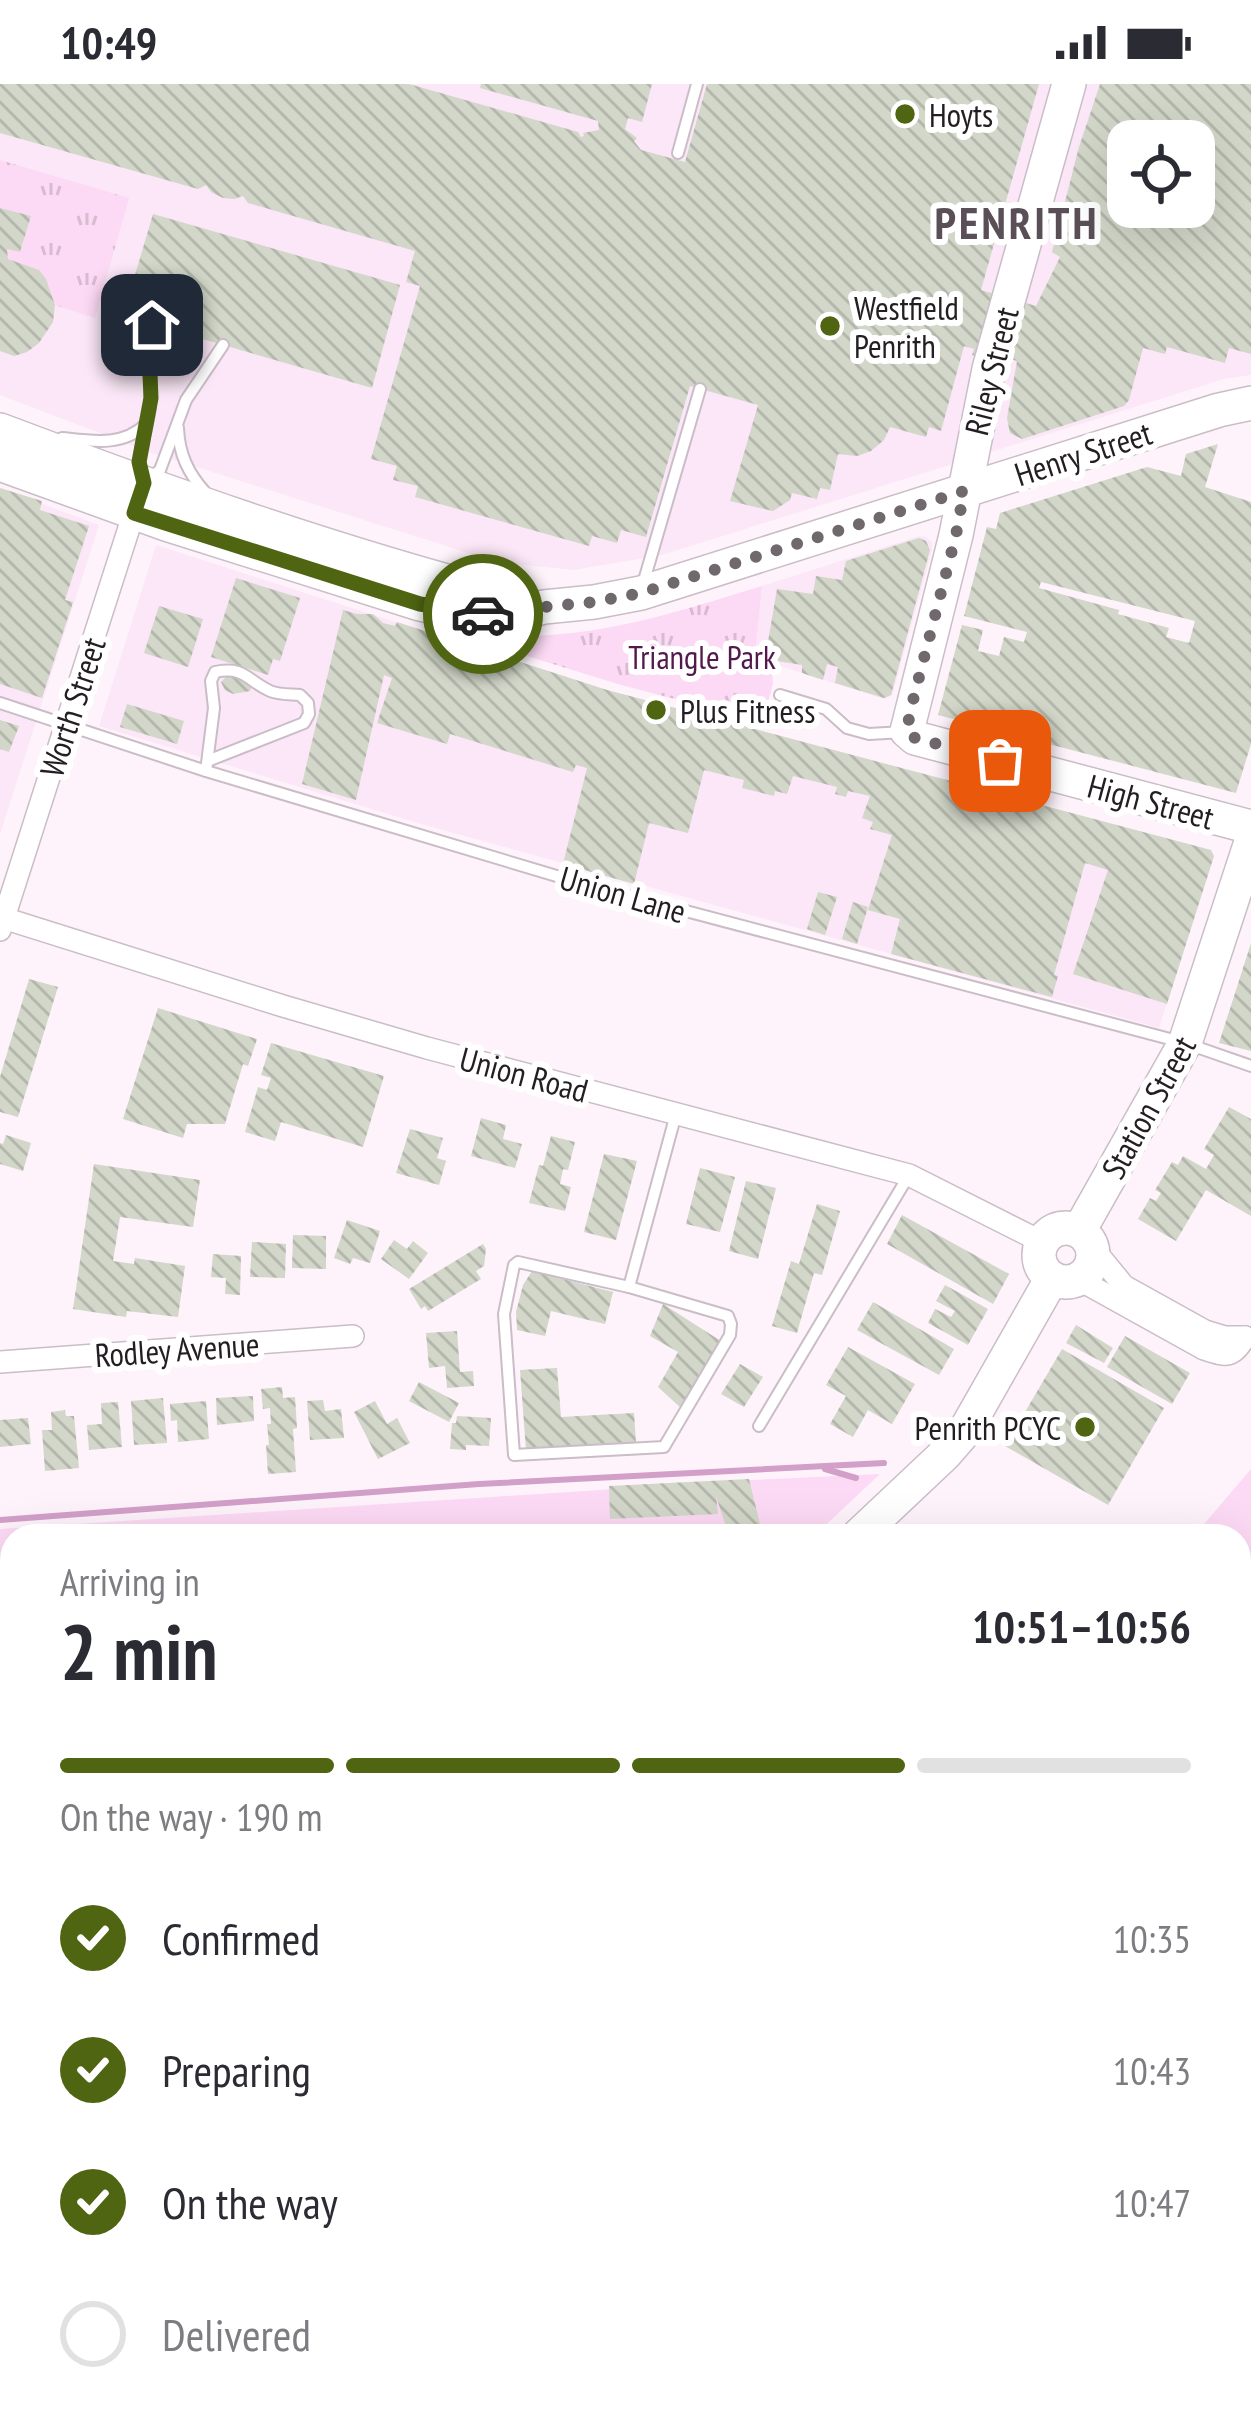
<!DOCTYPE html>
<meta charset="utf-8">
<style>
body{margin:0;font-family:"PT Sans Narrow",sans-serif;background:#f7f7f7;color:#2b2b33;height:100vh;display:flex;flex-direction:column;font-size:45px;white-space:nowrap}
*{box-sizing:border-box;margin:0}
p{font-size:39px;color:#7c7c81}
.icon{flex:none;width:66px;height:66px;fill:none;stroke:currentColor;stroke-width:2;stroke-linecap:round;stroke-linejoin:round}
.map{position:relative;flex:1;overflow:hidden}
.drawer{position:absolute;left:0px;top:1440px;width:1251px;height:903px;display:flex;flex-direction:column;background:#fff;border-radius:36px 36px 0 0;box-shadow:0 12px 48px #0002}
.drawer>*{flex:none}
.buttons{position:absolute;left:1107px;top:36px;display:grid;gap:24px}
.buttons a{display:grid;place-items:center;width:108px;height:108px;border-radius:24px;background:#fff;box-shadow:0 12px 48px #0002;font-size:60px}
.pin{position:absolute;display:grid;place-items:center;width:102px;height:102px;color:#fff;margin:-51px;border-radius:24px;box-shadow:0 6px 18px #0006}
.courier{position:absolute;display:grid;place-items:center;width:120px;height:120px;margin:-60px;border:9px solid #4f6512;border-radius:50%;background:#fff;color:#222;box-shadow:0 3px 15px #0007}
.summary em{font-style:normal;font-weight:800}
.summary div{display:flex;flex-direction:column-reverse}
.summary{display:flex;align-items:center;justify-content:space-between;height:204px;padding:0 60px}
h1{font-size:78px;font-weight:800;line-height:90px}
.bar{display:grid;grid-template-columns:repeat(4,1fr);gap:18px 12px;align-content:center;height:144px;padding:0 60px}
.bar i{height:15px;border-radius:9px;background:#e1e1e2}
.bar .on{background:#4f6512}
.bar p{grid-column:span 4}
ol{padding:0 60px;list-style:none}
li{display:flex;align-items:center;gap:36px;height:132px}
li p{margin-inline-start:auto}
li .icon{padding:12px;border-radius:50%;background:#4f6512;color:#fff;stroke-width:4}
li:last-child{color:#7c7c81}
li i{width:66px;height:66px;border:6px solid #e1e1e2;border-radius:50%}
.status{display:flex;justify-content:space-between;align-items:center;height:84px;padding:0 60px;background:#fff;direction:ltr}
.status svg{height:33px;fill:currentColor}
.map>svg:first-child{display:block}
.built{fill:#fbe7f7;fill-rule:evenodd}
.park{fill:url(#park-tufts)}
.pitch{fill:#fcd9f4}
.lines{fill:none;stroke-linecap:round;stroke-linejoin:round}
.stream{stroke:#d29fc8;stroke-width:6}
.building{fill:url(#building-back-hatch);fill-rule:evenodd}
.lane-casing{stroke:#cabdc7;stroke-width:14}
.street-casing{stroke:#cabdc7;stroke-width:24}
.secondary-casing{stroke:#cabdc7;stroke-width:36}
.lane{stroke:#fff;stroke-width:10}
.street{stroke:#fff;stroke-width:21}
.secondary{stroke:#fff;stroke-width:33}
.done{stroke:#6f696d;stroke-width:12;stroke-dasharray:0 21.6}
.route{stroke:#4f6512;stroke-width:15}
.poi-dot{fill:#4f6512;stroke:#fff;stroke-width:4.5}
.labels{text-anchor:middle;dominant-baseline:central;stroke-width:12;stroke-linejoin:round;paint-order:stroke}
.poi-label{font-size:33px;fill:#221e21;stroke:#fff;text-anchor:start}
.street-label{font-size:33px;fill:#221e21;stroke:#fff}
.park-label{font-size:33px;fill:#54194c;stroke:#fff}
.district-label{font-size:45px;font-weight:bold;letter-spacing:3px;fill:#5a4f57;stroke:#fff}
</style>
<div class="status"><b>10:49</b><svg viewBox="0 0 49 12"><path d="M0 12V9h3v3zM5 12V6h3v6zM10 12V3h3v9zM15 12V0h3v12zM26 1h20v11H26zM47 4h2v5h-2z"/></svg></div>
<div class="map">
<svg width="1251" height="2342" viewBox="0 0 1251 2342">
<defs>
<pattern id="park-tufts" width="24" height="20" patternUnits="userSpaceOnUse" patternTransform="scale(3)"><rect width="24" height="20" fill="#fcd9f4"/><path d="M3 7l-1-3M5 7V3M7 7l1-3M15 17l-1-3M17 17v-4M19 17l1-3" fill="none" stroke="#d8bad1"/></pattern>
<pattern id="building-back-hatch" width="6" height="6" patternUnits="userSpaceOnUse" patternTransform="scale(3)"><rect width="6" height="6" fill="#d2d7c9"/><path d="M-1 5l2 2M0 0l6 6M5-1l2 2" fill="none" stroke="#b4b8ac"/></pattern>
</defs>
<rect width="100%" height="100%" fill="#fef3fb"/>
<g class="built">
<path d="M0 0H1251V291L1224 295 662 471 574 486 497 478 152 369 0 311ZM1128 57H1194V123H1128Z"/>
<polygon points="0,404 99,441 0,750"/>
<polygon points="919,452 926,453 932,458 932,466 892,612 884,615 755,574 762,502"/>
<polygon points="156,461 607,606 1211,766 1214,772 1159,944 421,740 99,642"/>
<polygon points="12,2287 12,2331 771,2331 761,2342 0,2342 0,2298"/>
</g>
<g class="park">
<path d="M0 76 129 114 95 234 55 221C46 188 39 186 8 175L7 165 20 168 31 133 0 124Z"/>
<path d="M762 502 755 573 771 580 773 599 763 638 621 601 514 568 519 552C606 552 680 527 762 502Z"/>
</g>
<g class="pitch">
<polygon points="1251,1385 1251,1517 1239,1506 1239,1452 1194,1452"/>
<polygon points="880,1390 814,1452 12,1452 12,2204 0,2215 0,1445 752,1396"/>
</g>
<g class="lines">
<g class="stream">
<polyline points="825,1385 856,1394"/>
<polyline points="0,1436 479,1400 884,1379"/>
</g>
</g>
<g class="building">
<path d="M0 0H409L578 48 581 53 584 52 583 49 599 46 598 37 480 4 481 0H652L642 38 628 34 625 45 637 54 634 57 641 66 685 78 707 0H1039L981 206 1036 222 1060 173 1052 168 1079 63 1100 0H1251V270L1229 264 1225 279 1167 263 1165 270 1143 264 1129 316 1124 322 1022 355 1010 349 1007 334 1017 277 1007 274 1006 280 972 271 974 265 964 262 941 347 929 343 926 353 890 343 884 356 871 367 857 372 838 370 830 406 820 404 817 415 792 409 790 416 773 427 730 417 758 321 690 302 646 453 621 446 617 459 592 452 589 462 415 413 418 402 393 396 397 382 371 375 420 202 406 198 415 167 248 119 243 112 234 115 223 114 211 108 206 101 198 105 0 49ZM1128 57H1194V123H1128Z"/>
<polygon points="0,124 31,132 20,168 7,165 8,175 39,186 46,195 55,221 53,238 39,259 27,268 14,272 0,267"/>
<polygon points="153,130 400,201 372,304 123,232"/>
<path d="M1218 360 1205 403 1251 418V660L1236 709 938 631 962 541 983 546 978 567 999 572 1004 553 1024 558 1027 548 964 532 987 443 996 445 1000 429 1147 383 1181 392 1186 370ZM1041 498 1195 537 1189 559 1166 553 1169 544 1118 530 1119 526 1039 504Z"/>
<polygon points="0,404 42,417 40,426 89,442 65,516 73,518 42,614 0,600"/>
<polygon points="919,454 926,457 930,466 891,611 884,614 835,599 838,583 827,580 823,596 802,589 802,581 765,575 777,505 813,510 816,492 842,496 846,477"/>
<polygon points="236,494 300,514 280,577 273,575 268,591 211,573"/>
<polygon points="159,522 203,535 188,583 144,569"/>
<polygon points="343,526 357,530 373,530 383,539 395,542 397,538 607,606 1211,766 1214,772 1167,920 1073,890 1108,786 1085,779 1054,891 1058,892 1052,913 891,870 900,835 868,826 892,751 870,745 873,738 862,734 870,712 848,707 846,713 835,710 837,703 793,692 787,710 775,707 774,712 742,704 744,696 704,686 688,749 649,739 634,800 563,780 587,684 576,681 573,688 450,650 447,660 377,639 392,594 384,591 356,716 302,700"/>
<polygon points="228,591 238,592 239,595 244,594 252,602 250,607 233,610 225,606 221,598"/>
<polygon points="127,620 184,637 177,660 120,643"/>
<polygon points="0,636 19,642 9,668 0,665"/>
<polygon points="818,808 837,813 825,851 807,845"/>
<polygon points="853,818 868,823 857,860 842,855"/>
<polygon points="1251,859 1251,967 1219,959"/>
<polygon points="29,895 58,903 18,1033 0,1028 0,993"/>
<polygon points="158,924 257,955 248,982 243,980 225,1040 187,1040 183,1054 123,1035"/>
<polygon points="271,959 384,992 363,1063 281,1038 275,1057 245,1048 258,1003 267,1006 271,994 261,991"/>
<polygon points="1229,1023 1251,1035 1251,1132 1206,1106 1176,1157 1138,1135 1150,1114 1156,1117 1161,1109 1155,1106 1172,1078 1178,1081 1183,1072 1206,1085 1214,1071 1204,1065"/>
<polygon points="481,1034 506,1041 503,1055 522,1060 515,1084 471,1072"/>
<polygon points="410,1045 443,1054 437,1074 446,1077 439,1101 396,1089"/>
<polygon points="6,1051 31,1059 23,1087 0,1080 0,1059 3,1060"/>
<polygon points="551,1052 575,1058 568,1086 563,1085 560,1100 571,1103 565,1127 529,1119 539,1081 543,1082"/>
<polygon points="604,1070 637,1077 616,1156 584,1148"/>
<polygon points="94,1080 200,1096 193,1143 120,1133 113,1177 134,1180 135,1174 185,1182 178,1233 127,1227 126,1233 73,1225"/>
<polygon points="700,1084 735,1093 720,1148 686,1140"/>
<polygon points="746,1097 776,1104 758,1175 729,1167"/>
<polygon points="817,1120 840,1127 822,1191 814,1189 797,1249 772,1242 791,1177 799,1180"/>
<polygon points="902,1131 1009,1190 993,1220 887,1160"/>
<polygon points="347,1136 380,1147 370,1179 353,1174 350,1180 334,1174"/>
<polygon points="293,1151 326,1152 326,1185 292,1184"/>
<polygon points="394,1156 407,1165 413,1157 428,1169 409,1195 381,1175"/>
<polygon points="252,1158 286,1160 285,1194 250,1193"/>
<polygon points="483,1160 486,1165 484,1182 476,1187 481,1195 428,1227 425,1222 421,1225 409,1205"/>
<polygon points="213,1170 241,1172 240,1211 225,1210 226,1194 211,1193"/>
<polygon points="532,1187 613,1208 605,1240 551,1227 545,1252 517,1246 516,1228 523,1201"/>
<polygon points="945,1201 988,1225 968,1261 928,1239 935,1225 951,1233 955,1227 936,1217"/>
<polygon points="873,1218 954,1265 939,1291 857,1246"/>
<polygon points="663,1220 724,1259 683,1326 658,1303 678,1268 650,1252"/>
<polygon points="1076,1241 1113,1264 1104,1279 1066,1259"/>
<polygon points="457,1247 460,1288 473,1287 474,1302 447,1304 445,1282 429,1284 426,1249"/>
<polygon points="1125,1252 1190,1289 1172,1320 1107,1283"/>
<polygon points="848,1263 915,1300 892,1340 868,1326 853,1353 830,1340 846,1312 826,1301"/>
<polygon points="1062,1265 1164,1324 1108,1421 1005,1362"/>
<polygon points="740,1280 763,1293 744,1323 721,1310"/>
<polygon points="557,1284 561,1333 634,1329 636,1358 526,1366 520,1286"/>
<polygon points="419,1298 459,1319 449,1338 409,1317"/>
<polygon points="282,1303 283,1314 295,1313 297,1344 293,1345 296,1388 268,1390 266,1361 269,1361 267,1340 271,1340 270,1324 263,1325 261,1305"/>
<polygon points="253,1312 254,1337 217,1341 216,1314"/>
<polygon points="163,1314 167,1359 134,1361 131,1317"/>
<polygon points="323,1316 325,1327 341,1325 344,1354 310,1356 307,1317"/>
<polygon points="206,1317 209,1355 178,1358 177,1336 171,1337 170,1320"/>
<polygon points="375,1317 387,1340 397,1334 410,1359 378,1375 354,1328"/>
<polygon points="118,1318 122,1363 89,1366 87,1341 102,1340 101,1319"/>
<polygon points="65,1326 66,1332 74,1332 79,1384 45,1387 42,1346 52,1346 51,1328"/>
<polygon points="457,1332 491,1334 489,1362 466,1361 466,1366 450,1365 452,1339 456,1339"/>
<polygon points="28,1334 31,1360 0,1363 0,1336"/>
<polygon points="749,1395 760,1440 766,1452 729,1452 716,1412 718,1430 610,1435 609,1402"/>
<polygon points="1239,2027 1251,2035 1251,2070 1239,2062"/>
<polygon points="1241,2184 1251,2191 1251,2226 1239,2217 1239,2187"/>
<polygon points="1239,2225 1251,2233 1251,2256 1242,2268 1239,2266"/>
<polygon points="333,2331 727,2331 717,2342 678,2342 669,2334 662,2342 333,2342"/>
<polygon points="877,2331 916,2331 931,2342 879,2342 872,2337"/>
</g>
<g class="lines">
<g class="lane-casing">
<g id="lane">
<polyline points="678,69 697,0"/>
<path d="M178 344C179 370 188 389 205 408"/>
<path d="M62 354C91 357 123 363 146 340"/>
<path d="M141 389C136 368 149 343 150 321 152 294 149 268 153 241"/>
<polyline points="151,393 160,386 186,316 223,261"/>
<polyline points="643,500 700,305"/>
<polyline points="780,611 826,625 847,644 869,650 904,648"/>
<polyline points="0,619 206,687 580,799 1185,959 1251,982"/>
<path d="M206 687 214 624 211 597 215 588C245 582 246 596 270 607 279 611 290 610 300 611L308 619 309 630 304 639 210 676"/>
<polygon points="518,1178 629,1203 728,1232 731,1240 730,1251 664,1363 514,1371 504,1230 514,1181"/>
<polyline points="629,1203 676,1030"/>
<polyline points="759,1342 909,1091"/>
<polyline points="0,2097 12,2090"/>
<polyline points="64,2331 70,2342"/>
<polyline points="307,2331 308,2342"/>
</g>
</g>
<g class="street-casing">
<g id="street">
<polyline points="0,833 283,922 427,964 909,1091 1042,1158"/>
<polyline points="0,846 137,419"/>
<polyline points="1092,1163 1124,1202 1205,1247 1225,1253 1245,1253"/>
<path d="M1078 1195 1204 1265C1226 1272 1232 1275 1245 1253"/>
<polyline points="0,1278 353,1252"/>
<polyline points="1248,2342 1251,2338"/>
</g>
</g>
<g class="secondary-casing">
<g id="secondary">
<polyline points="1069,0 989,285 956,451 907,647 915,654 1251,743"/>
<path d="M0 346C172 411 347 473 525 518"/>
<polyline points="0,380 166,440 420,520 455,528 509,532 544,523 594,518 641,509 1219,326 1251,319"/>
<circle cx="1066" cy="1171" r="27"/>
<polyline points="1079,1147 1185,959 1251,758"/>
<polyline points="858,1452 945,1370 965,1347 1052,1194"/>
<polyline points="1239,1786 1251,1792"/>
<polyline points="1239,1862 1251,1849"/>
<polyline points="0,2255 12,2243"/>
<polyline points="801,2342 811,2331"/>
</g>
</g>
<use href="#lane" class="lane"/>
<use href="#street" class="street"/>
<use href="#secondary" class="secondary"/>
</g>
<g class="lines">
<polyline class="done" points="483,530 508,532 544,523 594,518 641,509 964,407 956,451 910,628 907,647 915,654 1000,677"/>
<polyline class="route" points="152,241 149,268 151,314 139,378 144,399 134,429 420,520 483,530"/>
</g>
<g class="poi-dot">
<circle cx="905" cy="30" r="12"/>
<circle cx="830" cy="242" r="12"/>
<circle cx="656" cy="626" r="12"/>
<circle cx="1085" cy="1343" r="12"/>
</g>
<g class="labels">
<g class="poi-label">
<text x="929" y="30">Hoyts</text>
<text x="854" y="223">Westfield<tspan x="854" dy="38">Penrith</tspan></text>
<text x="680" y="626">Plus Fitness</text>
<text x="1061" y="1343" text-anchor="end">Penrith PCYC</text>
</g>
<g class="street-label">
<text transform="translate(991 287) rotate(-76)">Riley Street</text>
<text transform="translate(1083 369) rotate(-18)">Henry Street</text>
<text transform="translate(72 623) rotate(-72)">Worth Street</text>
<text transform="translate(1151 717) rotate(15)">High Street</text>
<text transform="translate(623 810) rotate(16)">Union Lane</text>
<text transform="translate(524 990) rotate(15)">Union Road</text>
<text transform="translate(1148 1023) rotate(-61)">Station Street</text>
<text transform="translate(177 1265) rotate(-4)">Rodley Avenue</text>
</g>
<g class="park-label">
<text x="702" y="572">Triangle Park</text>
</g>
<g class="district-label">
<text x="1017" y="138">PENRITH</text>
</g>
</g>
</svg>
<div class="buttons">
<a><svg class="icon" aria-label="locate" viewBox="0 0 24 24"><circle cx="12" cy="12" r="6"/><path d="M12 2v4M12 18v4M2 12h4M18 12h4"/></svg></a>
</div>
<div class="pin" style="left:1000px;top:677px;background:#ea580c"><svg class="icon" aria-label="bag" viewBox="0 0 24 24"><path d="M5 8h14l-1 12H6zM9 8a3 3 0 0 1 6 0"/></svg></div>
<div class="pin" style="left:152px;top:241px;background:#1f2937"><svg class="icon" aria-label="home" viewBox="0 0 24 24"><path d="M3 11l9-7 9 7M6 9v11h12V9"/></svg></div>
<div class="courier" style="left:483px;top:530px"><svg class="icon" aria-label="car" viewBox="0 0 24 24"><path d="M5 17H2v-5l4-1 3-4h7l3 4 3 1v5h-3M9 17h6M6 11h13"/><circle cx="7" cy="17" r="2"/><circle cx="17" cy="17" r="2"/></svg></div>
<section class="drawer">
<div class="summary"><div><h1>2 min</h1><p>Arriving in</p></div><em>10:51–10:56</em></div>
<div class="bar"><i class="on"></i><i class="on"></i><i class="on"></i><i></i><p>On the way · 190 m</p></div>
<ol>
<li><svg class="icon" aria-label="check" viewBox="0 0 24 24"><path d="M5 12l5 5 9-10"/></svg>Confirmed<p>10:35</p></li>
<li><svg class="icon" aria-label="check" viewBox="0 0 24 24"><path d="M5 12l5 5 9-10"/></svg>Preparing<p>10:43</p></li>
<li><svg class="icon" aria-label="check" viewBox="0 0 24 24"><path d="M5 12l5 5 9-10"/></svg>On the way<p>10:47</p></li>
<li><i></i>Delivered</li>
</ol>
</section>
</div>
